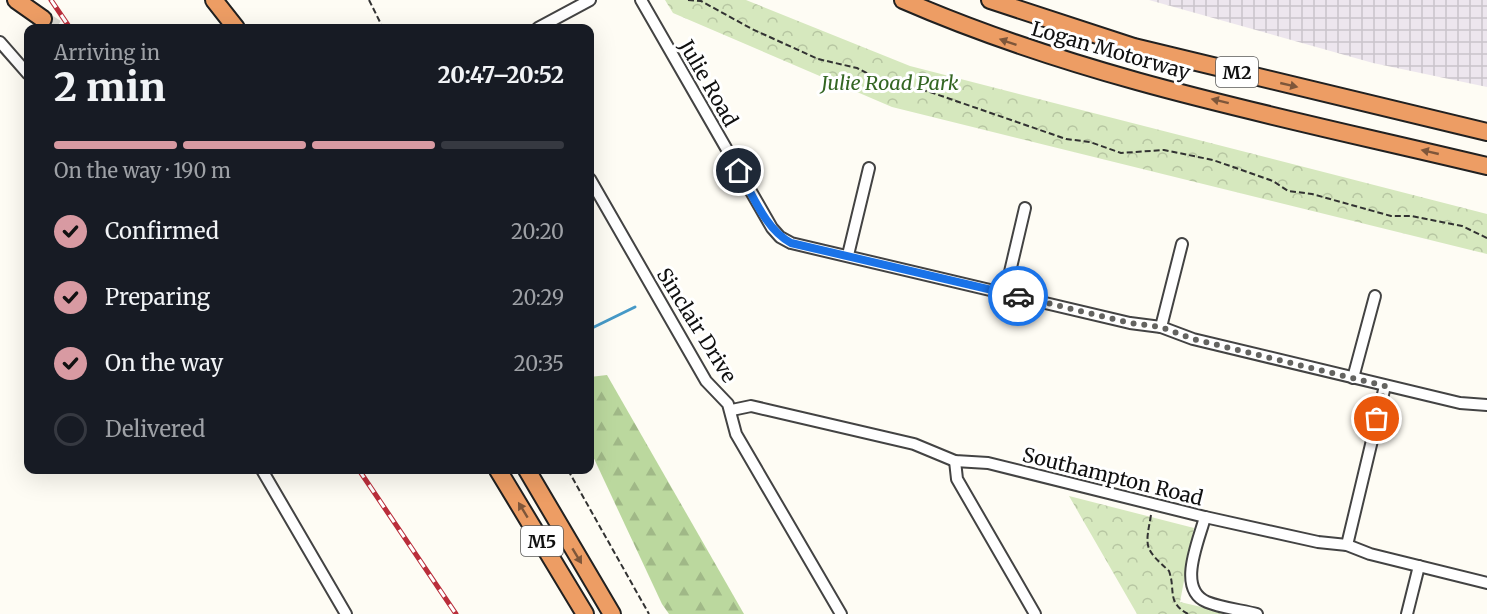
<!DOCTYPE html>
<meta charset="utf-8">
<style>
body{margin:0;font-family:Merriweather,serif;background:#20242c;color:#f1f3f6;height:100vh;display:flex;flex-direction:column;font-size:22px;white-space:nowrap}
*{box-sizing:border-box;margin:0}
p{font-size:20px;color:#9ea1a6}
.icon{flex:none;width:33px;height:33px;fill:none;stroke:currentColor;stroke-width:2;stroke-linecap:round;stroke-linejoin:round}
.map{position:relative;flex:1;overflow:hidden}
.details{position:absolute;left:24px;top:24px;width:570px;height:450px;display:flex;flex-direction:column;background:#171b24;border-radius:12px;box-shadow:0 6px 24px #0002}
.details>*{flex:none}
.pin{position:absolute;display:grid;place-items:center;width:51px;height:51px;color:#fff;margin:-26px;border:3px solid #fff;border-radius:50%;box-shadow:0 2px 6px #0007}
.courier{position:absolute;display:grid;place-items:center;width:60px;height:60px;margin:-30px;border:4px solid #1a73e8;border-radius:50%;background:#fff;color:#222;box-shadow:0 2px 8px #0007}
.summary em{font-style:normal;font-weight:800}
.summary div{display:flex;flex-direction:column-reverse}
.summary{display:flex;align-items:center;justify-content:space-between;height:102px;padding:0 30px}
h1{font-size:39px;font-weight:800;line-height:45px}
.bar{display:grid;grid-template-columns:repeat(4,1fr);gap:9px 6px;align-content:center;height:72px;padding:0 30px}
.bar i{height:8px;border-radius:4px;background:#363941}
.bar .selected{background:#d89aa2}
.bar p{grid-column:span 4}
ol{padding:0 30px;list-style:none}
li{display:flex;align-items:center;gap:18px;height:66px}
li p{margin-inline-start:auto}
li .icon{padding:6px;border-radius:50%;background:#d89aa2;color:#111;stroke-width:4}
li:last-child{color:#9ea1a6}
li i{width:33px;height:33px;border:3px solid #363941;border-radius:50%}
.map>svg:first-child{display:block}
.industrial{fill:url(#industrial-grid)}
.forest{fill:url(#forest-firs)}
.park{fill:url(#park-crowns)}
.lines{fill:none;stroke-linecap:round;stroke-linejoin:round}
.stream{stroke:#4699c7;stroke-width:3}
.highway-tunnel{stroke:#dad9d2;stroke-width:16;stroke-dasharray:16 8;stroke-linecap:butt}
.minor-casing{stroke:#434343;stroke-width:14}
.highway-casing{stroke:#212121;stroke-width:20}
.path{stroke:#323232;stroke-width:2;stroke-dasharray:6 3;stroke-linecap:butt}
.minor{stroke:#fff;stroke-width:10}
.highway{stroke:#ed9d64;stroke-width:16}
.rail-casing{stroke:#ba2e3b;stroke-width:5}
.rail{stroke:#fff;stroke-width:3;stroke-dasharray:9;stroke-linecap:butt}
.oneway{fill:#7e563a}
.done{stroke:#636360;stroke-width:6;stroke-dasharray:0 10.8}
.route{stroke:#1a73e8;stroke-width:8}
.labels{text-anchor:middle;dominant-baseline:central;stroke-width:6;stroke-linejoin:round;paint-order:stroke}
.shield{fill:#fff;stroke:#585858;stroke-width:1.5}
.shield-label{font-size:18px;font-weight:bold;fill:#101010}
.street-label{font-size:20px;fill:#101010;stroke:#fff}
.park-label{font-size:20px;font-style:italic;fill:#346623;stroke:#fff}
</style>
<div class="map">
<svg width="1487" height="614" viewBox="0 0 1487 614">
<defs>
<pattern id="industrial-grid" width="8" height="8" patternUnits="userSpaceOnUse" patternTransform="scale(1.5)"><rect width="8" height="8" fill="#ede6ee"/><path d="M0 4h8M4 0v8" fill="none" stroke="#cac4cb"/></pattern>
<pattern id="forest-firs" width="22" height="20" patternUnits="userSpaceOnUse" patternTransform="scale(1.5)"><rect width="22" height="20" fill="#bbd89e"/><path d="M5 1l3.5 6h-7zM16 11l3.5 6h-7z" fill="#a0b887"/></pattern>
<pattern id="park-crowns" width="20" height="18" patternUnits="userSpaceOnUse" patternTransform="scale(1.5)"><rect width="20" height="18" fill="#d6e8be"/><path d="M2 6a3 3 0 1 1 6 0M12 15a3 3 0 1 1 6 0" fill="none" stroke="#b7c6a2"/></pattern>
</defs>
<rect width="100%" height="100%" fill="#fefcf4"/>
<polygon class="industrial" points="1149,0 1487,0 1487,87 1373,63"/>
<polygon class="forest" points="607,375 744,614 669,614 662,604 590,450 590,377"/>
<g class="park">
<polygon points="665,0 746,0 910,66 1487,214 1487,254 892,107 673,13"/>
<polygon points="1069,496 1194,528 1180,602 1231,614 1137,614"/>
</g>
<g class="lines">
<polyline class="stream" points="590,329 635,307"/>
<polyline class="highway-tunnel" points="43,19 57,28"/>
<g class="minor-casing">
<g id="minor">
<polyline points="641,0 772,228 780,237 791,243 1130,323 1161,327 1193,339 1460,403 1487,405"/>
<polyline points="538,28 590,0"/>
<polyline points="0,42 28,74"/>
<polyline points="590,179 706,381 728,404 736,434 841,614"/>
<polyline points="848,255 869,168"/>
<polyline points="1005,293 1025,208"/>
<polyline points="1161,327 1182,244"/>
<polyline points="1353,378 1375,296"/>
<polyline points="732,410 751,406 768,410 914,444 955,461 988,463 1205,517 1318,542 1347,545 1370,554 1487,583"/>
<polyline points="955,461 957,479 1035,614"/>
<polyline points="262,470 346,614"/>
<path d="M1205 517C1199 541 1176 589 1207 602 1222 608 1241 610 1257 614"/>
<polyline points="1347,545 1385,386"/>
<polyline points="1407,614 1419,566"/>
</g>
</g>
<g class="highway-casing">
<g id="highway">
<polyline points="16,0 43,19"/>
<polyline points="214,0 236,28"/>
<path d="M903 0C1089 81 1291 119 1487 166"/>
<polyline points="990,0 1134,47 1487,132"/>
<polyline points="498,470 585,614"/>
<polyline points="527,470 612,614"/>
</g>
</g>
<g class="path">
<polyline points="369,0 383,28"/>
<polyline points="688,0 701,1 752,29 818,59 857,68 886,83 930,92 1066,139 1090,142 1121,153 1164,150 1213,160 1273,181 1288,191 1312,194 1391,216 1411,216 1462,226 1487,238"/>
<polyline points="568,470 649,614"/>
<path d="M1151 515C1145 548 1144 548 1169 571 1176 590 1166 602 1188 614"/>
</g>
<use href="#minor" class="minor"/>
<use href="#highway" class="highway"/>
<g class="rail-casing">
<g id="rail">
<polyline points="51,0 70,28"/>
<polyline points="359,470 456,614"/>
</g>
</g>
<use href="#rail" class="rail"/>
</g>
<defs><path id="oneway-solid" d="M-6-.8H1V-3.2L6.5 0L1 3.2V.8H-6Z" transform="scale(1.5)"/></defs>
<g class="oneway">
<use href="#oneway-solid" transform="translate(1008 42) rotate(-161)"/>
<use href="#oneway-solid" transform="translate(1289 85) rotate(13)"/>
<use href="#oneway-solid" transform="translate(1220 101) rotate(-166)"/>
<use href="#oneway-solid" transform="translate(1430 152) rotate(-167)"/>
<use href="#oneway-solid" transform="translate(523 510) rotate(-121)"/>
<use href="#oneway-solid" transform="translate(577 556) rotate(59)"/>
</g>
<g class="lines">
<polyline class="done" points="1018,296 1130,323 1161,327 1193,339 1385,386 1377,419"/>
<path class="route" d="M739 171C753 195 765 229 791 243L1018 296"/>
</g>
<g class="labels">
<g class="shield">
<rect x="1216" y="57" width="42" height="30" rx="4.5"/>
<rect x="521" y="526" width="42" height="30" rx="4.5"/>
</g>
<g class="shield-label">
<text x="1237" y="72">M2</text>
<text x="542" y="541">M5</text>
</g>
<g class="street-label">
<text transform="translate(1111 50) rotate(16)">Logan Motorway</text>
<text transform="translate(709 83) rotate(60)">Julie Road</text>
<text transform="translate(697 325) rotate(58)">Sinclair Drive</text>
<text transform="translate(1113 476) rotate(14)">Southampton Road</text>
</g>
<g class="park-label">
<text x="890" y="82">Julie Road Park</text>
</g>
</g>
</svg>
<div class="pin" style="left:1377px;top:419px;background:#ea580c"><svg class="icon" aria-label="bag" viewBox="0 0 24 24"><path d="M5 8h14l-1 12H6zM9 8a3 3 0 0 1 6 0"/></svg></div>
<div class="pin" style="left:739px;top:171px;background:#1f2937"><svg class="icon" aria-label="home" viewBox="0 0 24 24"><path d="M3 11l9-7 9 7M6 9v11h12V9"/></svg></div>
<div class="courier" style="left:1018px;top:296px"><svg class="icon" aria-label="car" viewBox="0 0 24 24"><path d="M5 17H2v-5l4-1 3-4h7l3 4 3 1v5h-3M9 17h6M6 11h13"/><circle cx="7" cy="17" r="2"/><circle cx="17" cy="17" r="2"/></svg></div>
<section class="details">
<div class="summary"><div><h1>2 min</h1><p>Arriving in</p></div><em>20:47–20:52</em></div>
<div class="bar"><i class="selected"></i><i class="selected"></i><i class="selected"></i><i></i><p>On the way · 190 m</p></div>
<ol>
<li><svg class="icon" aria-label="check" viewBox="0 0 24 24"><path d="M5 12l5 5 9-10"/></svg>Confirmed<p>20:20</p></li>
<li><svg class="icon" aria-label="check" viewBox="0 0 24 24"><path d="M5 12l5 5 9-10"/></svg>Preparing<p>20:29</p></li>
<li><svg class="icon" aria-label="check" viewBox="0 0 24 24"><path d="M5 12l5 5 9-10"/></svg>On the way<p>20:35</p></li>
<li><i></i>Delivered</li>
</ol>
</section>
</div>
